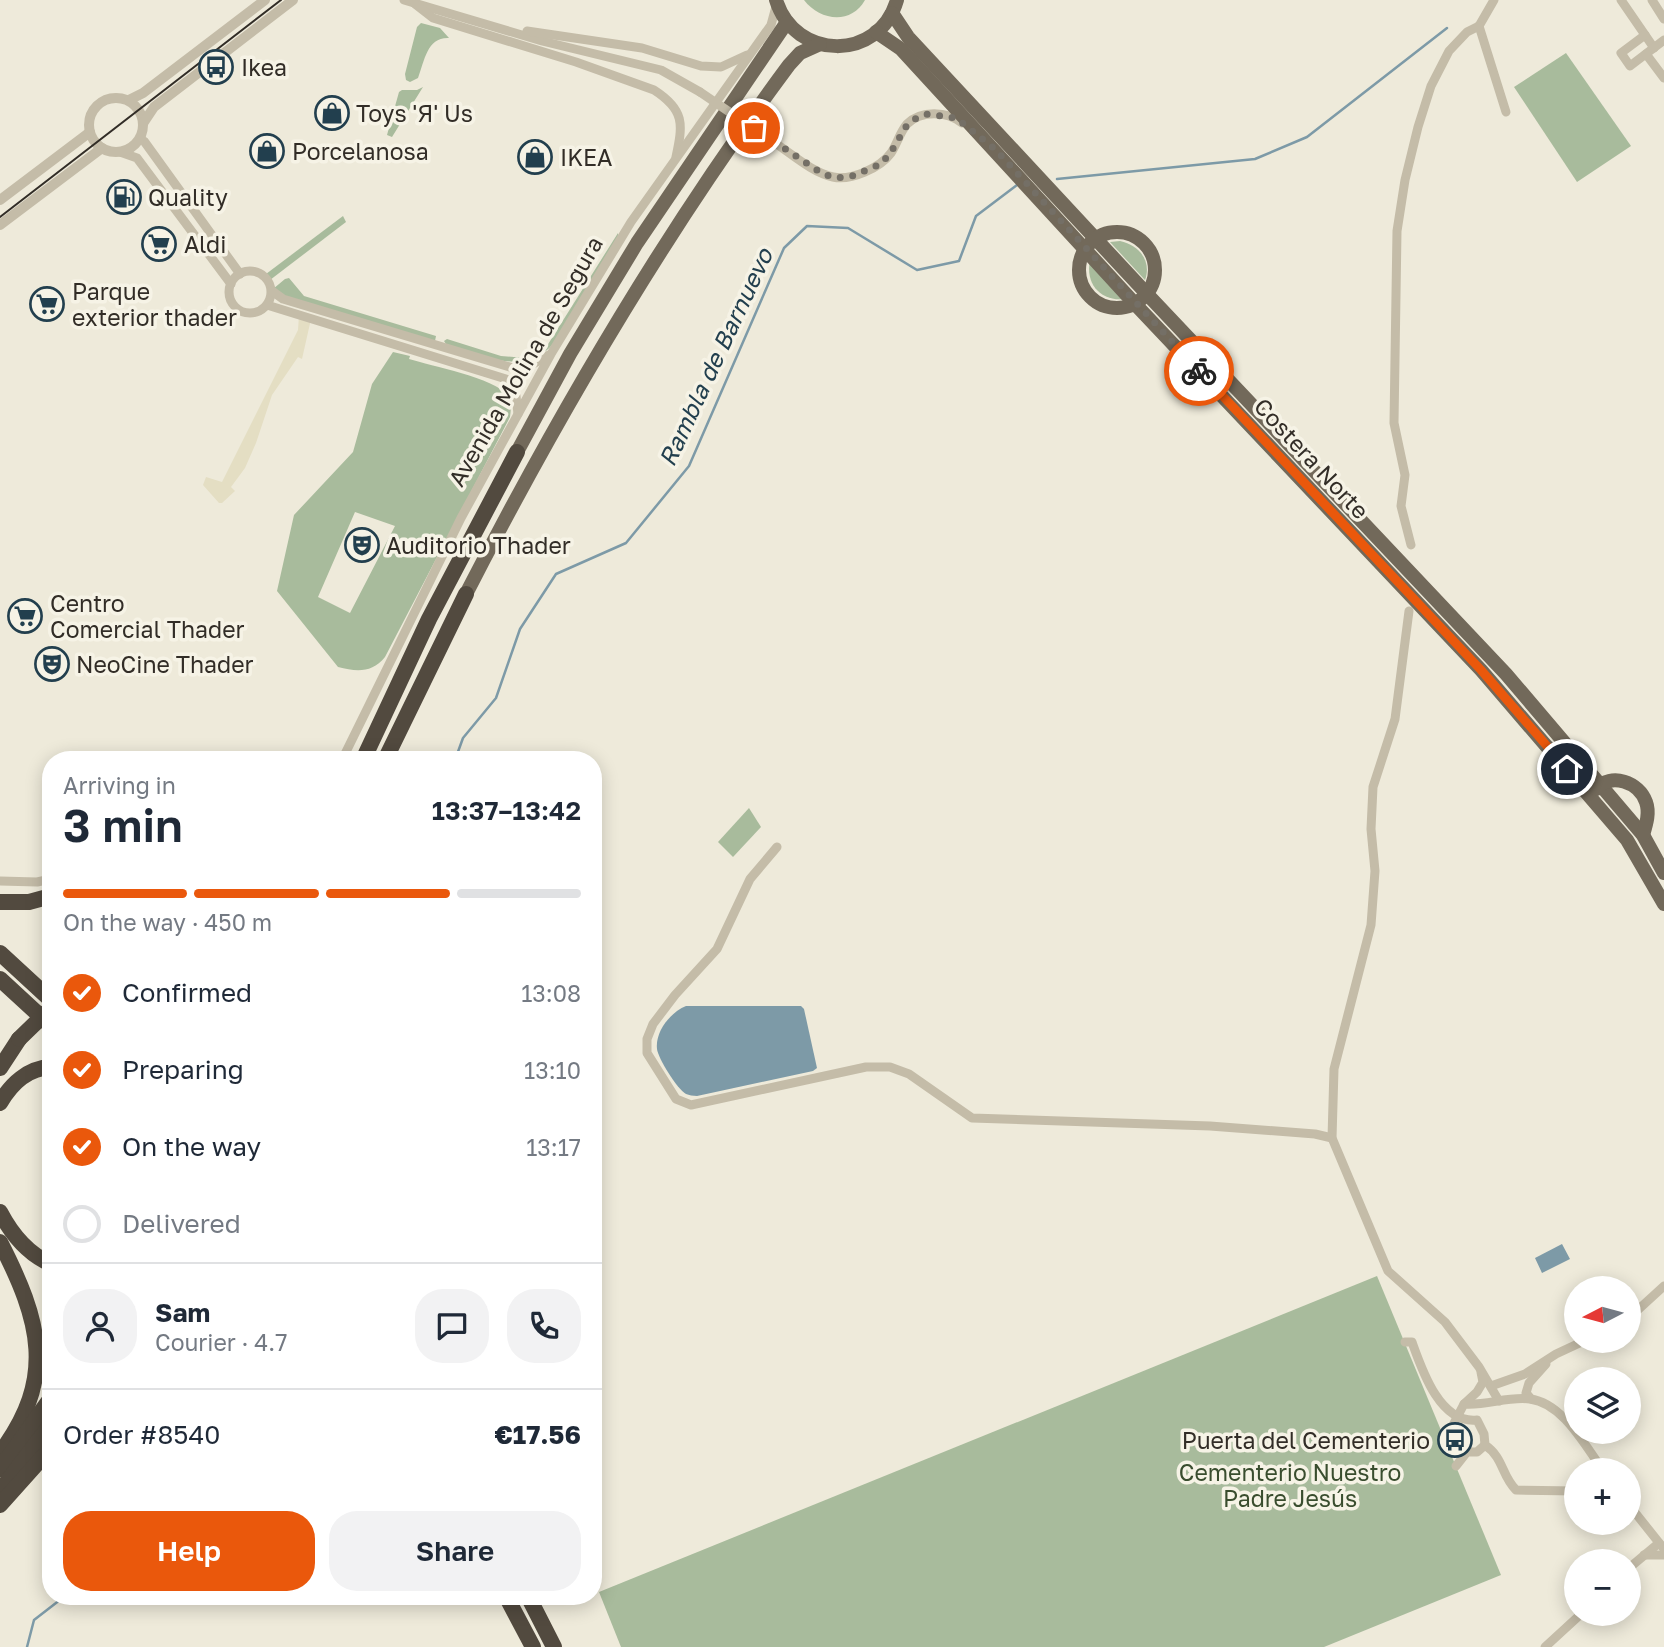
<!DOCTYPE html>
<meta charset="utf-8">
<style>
body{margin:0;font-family:"Golos Text",sans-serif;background:#f2f2f3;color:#1f2937;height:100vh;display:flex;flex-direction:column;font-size:26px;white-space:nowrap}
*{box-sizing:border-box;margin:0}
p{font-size:23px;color:#747a83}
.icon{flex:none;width:38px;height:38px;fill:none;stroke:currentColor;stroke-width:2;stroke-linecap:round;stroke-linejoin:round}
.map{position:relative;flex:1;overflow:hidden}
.sheet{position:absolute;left:42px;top:751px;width:560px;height:854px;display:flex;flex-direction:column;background:#fff;border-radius:28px;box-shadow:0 4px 18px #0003}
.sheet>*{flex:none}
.needle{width:46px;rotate:264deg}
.buttons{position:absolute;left:1564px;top:1276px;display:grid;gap:14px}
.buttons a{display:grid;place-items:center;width:77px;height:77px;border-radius:50%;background:#fff;box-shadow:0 4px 18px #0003;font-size:35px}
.pin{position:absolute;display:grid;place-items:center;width:60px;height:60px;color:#fff;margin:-30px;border:4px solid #fff;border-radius:50%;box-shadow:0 2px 7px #0007}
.courier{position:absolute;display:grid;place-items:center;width:70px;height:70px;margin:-35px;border:5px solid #ea580c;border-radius:50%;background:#fff;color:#222;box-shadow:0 2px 9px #0007}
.summary em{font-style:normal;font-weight:600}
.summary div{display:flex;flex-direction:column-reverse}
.summary{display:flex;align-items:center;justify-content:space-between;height:119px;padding:0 21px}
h1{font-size:46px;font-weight:600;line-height:52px}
.bar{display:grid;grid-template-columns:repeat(4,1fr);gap:10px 7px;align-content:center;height:84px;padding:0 21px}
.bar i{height:9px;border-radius:5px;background:#e0e1e3}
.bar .active{background:#ea580c}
.bar p{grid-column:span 4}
.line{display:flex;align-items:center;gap:18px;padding:0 21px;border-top:2px solid #e0e1e3}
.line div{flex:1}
.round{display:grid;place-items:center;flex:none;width:74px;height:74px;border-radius:28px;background:#f2f2f3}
ol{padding:0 21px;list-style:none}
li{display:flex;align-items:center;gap:21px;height:77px}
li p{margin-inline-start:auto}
li .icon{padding:7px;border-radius:50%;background:#ea580c;color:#fff;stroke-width:4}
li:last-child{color:#747a83}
li i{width:38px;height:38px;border:4px solid #e0e1e3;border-radius:50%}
.cta{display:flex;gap:14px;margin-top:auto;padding:14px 21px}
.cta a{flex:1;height:80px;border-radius:28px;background:#ea580c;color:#fff;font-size:28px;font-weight:600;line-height:80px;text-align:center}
.cta a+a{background:#f2f2f3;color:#1f2937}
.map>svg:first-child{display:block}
.green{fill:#a8bb9c;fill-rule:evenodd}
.plaza{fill:#e4dec3}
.water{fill:#7d9aa7}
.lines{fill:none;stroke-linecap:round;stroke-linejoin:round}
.stream{stroke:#7d9aa7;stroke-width:2.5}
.minor{stroke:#c4bca8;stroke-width:9}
.tertiary{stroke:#c4bca8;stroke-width:10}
.primary{stroke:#72695a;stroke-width:14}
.motorway{stroke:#524a3f;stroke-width:16}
.tram{stroke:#322d27;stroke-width:2}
.minor-bridge{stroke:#c4bca8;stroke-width:9}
.motorway-bridge{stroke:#524a3f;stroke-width:16}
.done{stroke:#746f66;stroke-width:7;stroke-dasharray:0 12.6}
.route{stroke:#ea580c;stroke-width:9}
.labels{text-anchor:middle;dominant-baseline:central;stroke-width:7;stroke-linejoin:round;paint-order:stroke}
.poi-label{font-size:23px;fill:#322d27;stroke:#f6f3e6;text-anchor:start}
.street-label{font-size:23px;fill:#322d27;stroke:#f6f3e6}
.park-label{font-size:23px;fill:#394d2e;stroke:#f6f3e6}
.water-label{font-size:24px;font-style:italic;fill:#223f4e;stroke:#f6f3e6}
</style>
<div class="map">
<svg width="1664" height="1647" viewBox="0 0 1664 1647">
<rect width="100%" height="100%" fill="#eeeada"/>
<g class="green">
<path d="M804 0H865C851 25 820 21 804 0Z"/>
<path d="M421 23 440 28 449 38C427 37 425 60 418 78L410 82 406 80 405 74 417 27Z"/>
<polygon points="1566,53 1631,146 1577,182 1514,87"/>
<polygon points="423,87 392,137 387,135 399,92 402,90 417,90"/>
<polygon points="343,216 346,222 270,280 266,274"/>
<path d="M618 233V238L554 343C525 378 482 355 446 344L444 341 447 339 501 356 526 358 545 349Z"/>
<path d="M1120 241C1139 245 1152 261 1145 280L1110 242Z"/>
<path d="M1090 261 1125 299C1101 302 1085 284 1090 261Z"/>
<polygon points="289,278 304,296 436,336 435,341 281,295 273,289 285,279"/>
<path d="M393 352 410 356 409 359C431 366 495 378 507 395 512 402 511 409 510 417L385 657C372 673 357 672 338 667L277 591 294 515 353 452 372 384ZM355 512 395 526 350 613 318 597Z"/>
<polygon points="749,808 761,827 733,857 718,842"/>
<polygon points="1377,1276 1501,1575 1324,1647 621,1647 599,1592"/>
</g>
<polygon class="plaza" points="299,315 311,319 302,359 298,357 272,395 256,443 245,468 231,487 235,491 222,503 219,503 203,485 206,477 222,482 298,330"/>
<g class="water">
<path d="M686 1006H801L804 1009 817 1068 813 1071 697 1096C693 1096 689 1095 686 1094 677 1089 658 1058 657 1049 655 1031 671 1012 686 1006Z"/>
<polygon points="1562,1244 1570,1259 1542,1273 1535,1258"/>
</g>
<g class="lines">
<g class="stream">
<polyline points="1057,179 1255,159 1307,137 1447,28"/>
<polyline points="455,760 463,738 496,698 520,629 556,574 626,543 689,466 784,248 807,226 848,228 917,270 959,261 976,216 1017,185"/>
<polyline points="27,1647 34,1620 65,1596"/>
</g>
<g class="minor">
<polyline points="404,0 542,41 661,70 700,92"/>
<polyline points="1621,0 1654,48"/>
<polyline points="1652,0 1664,19"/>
<path d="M415 4 433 18 576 62 654 90C685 110 683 124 676 157"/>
<polyline points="1479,26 1506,112"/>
<polyline points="1479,26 1494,0"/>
<polyline points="527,31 642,48 701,66 721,67 747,55"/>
<polyline points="1645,35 1621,53 1630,66 1664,40"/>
<polyline points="1646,54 1664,78"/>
<polyline points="140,140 144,141 240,274"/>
<path d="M772 141C791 153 811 172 833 177 851 181 880 168 891 153 897 144 900 132 907 124 921 110 947 111 962 123"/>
<polyline points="120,152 137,158 231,284"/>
<circle cx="250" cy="292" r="21"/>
<polyline points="272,291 283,299 513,368 533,364 549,355"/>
<polyline points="267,305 506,379 516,396 518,414"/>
<polyline points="1411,545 1401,506 1405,475 1394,423 1397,231 1405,180 1418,127 1431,86 1449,51 1467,32 1479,26"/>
<polyline points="1409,611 1395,719 1373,787 1371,829 1375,871 1371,925 1334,1069 1332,1138 1388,1271 1445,1322 1479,1367 1499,1401"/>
<polyline points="342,760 461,518 551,354 631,222 771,25 777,3"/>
<polyline points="777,847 750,879 717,949 675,995 653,1024 647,1039 647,1053 676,1099 691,1105 866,1067 890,1067 909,1074 972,1118 1210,1126 1315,1134 1332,1138"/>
<polyline points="0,881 37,882 51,879"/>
<polyline points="1629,1318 1664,1286"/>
<path d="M1405 1342H1412C1422 1370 1440 1424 1477 1420L1484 1434 1485 1445C1504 1458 1501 1475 1516 1490L1577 1491"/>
<polyline points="1491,1386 1525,1374 1556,1354 1586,1340"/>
<polyline points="1531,1399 1526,1393 1529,1383 1546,1364"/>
<polyline points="1464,1404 1477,1392 1483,1382 1481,1372"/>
<path d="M1467 1452 1459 1444 1452 1427 1464 1404C1486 1406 1508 1396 1530 1399 1563 1403 1585 1446 1603 1470"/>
<polyline points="1456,1466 1467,1452 1477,1452 1485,1445"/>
<polyline points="1629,1505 1664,1549"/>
<polyline points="1644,1555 1664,1555"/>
<polyline points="1629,1568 1659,1543"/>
<polyline points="1545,1647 1581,1614"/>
</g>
<g class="tertiary">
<circle cx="116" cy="125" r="27"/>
<polyline points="129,100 143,93 265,0"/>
<polyline points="144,122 154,107 293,0"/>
<polyline points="0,200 90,132"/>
<polyline points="0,225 102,148"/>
</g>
<g class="primary">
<path d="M776 0C795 61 879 62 897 0"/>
<polyline points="892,13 908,37 1147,294 1506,674 1643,835 1664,873"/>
<polyline points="876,32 901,49 1135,304 1481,670 1627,840 1664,904"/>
<circle cx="1117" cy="270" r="38"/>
<polyline points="517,452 570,354 637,243 787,22"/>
<path d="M466 594C560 411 666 230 789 65L800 53 820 44"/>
<path d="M1596 789C1611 772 1639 782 1646 802 1650 813 1646 825 1643 835"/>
</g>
<g class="motorway">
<polyline points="363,760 429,619 517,452"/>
<polyline points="385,760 466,594"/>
<polyline points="0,902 29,902 51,896"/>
<polyline points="0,953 51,1000"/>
<polyline points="0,979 51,1026"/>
<polyline points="0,1068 19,1039"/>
<path d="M0 1103C11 1084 28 1068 51 1067"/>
<path d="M0 1212C11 1233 28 1254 51 1264"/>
<path d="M0 1242C40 1320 57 1378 0 1453"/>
<polyline points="0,1469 51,1398"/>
<polyline points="0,1491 51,1424"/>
<polyline points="0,1505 51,1448"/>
<polyline points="506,1596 533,1647"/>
<polyline points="528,1596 554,1647"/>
</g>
<polyline class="tram" points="0,217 281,0"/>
<polyline class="minor-bridge" points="700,92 772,141"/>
<polyline class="motorway-bridge" points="19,1039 51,1008"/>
</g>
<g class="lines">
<polyline class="done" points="754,128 823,174 836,178 852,176 881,164 891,152 907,125 918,117 928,114 956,118 995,149 1199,371"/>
<polyline class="route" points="1199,371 1481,670 1567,769"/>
</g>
<defs>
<g id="bus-ring" transform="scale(1.75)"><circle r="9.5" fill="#f6f3e6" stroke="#223f4e" stroke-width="1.5"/><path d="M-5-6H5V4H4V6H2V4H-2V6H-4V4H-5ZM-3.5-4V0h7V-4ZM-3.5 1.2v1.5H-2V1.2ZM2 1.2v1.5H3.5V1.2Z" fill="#223f4e"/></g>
<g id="shop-ring" transform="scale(1.75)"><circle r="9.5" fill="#f6f3e6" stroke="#223f4e" stroke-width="1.5"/><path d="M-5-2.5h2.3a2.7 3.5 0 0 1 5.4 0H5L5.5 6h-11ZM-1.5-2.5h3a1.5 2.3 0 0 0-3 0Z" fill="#223f4e"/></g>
<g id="fuel-ring" transform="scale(1.75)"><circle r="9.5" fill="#f6f3e6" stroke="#223f4e" stroke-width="1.5"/><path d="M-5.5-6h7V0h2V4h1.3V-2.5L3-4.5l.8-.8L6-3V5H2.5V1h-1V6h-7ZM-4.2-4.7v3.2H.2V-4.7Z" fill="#223f4e"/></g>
<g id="supermarket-ring" transform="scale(1.75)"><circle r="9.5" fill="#f6f3e6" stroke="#223f4e" stroke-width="1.5"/><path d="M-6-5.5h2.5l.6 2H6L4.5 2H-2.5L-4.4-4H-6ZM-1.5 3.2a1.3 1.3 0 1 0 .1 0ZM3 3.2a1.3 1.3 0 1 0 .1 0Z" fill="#223f4e"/></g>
<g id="theatre-ring" transform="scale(1.75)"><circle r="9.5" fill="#f6f3e6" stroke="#223f4e" stroke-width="1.5"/><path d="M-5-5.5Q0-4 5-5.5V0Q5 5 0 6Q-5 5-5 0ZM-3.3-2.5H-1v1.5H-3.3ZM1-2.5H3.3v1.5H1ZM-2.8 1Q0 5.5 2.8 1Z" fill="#223f4e"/></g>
</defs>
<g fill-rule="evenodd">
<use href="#bus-ring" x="216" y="67"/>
<use href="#shop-ring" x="332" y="113"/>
<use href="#shop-ring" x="267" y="151"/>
<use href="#shop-ring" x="535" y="157"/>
<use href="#fuel-ring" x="124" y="197"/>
<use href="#supermarket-ring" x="159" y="244"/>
<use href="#supermarket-ring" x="47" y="304"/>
<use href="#theatre-ring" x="362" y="545"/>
<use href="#supermarket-ring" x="25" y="616"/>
<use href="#theatre-ring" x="52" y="664"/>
<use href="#bus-ring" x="1455" y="1440"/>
</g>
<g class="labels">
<g class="poi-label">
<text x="241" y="67">Ikea</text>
<text x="356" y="113">Toys 'Я' Us</text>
<text x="292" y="151">Porcelanosa</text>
<text x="560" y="157">IKEA</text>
<text x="148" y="197">Quality</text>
<text x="184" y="244">Aldi</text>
<text x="72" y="291">Parque<tspan x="72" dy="26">exterior thader</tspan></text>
<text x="386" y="545">Auditorio Thader</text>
<text x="50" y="603">Centro<tspan x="50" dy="26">Comercial Thader</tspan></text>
<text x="76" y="664">NeoCine Thader</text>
<text x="1430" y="1440" text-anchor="end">Puerta del Cementerio</text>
</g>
<g class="street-label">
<text transform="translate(525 361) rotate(-60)">Avenida Molina de Segura</text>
<text transform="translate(1312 458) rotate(47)">Costera Norte</text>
</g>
<g class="park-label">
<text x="1290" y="1472">Cementerio Nuestro<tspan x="1290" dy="26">Padre Jesús</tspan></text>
</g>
<g class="water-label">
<text transform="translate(715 357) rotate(-65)">Rambla de Barnuevo</text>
</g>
</g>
</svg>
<div class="buttons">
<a><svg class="needle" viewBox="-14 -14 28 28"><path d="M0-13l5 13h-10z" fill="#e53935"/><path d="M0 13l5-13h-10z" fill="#747a83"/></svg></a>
<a><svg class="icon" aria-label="layers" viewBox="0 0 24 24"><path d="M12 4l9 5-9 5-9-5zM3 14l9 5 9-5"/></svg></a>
<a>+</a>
<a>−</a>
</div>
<div class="pin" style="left:754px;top:128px;background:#ea580c"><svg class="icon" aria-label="bag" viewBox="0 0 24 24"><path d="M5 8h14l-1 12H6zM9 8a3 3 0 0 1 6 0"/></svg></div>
<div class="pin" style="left:1567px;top:769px;background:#1f2937"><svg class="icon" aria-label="home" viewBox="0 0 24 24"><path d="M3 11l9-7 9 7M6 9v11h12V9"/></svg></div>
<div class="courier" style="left:1199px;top:371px"><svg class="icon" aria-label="bike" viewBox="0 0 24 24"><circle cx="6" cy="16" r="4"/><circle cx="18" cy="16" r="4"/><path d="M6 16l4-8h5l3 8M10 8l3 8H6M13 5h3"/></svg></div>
<section class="sheet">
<div class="summary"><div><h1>3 min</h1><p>Arriving in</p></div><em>13:37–13:42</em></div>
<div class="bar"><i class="active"></i><i class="active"></i><i class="active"></i><i></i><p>On the way · 450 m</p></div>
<ol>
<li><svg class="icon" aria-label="check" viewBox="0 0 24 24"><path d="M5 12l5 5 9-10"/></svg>Confirmed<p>13:08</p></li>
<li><svg class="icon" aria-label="check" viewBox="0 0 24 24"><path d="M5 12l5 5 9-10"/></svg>Preparing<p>13:10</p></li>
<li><svg class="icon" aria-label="check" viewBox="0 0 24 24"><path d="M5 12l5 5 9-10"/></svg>On the way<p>13:17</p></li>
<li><i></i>Delivered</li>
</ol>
<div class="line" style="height:126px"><a class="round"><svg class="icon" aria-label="person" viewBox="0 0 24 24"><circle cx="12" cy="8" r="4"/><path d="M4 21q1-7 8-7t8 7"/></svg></a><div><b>Sam</b><p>Courier · 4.7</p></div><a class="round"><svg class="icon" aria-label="chat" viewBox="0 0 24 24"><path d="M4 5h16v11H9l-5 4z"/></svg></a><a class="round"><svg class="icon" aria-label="phone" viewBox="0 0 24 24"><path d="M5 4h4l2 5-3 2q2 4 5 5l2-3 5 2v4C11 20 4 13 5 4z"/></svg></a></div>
<div class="line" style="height:91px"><div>Order #8540</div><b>€17.56</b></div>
<div class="cta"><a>Help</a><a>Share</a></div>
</section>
</div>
